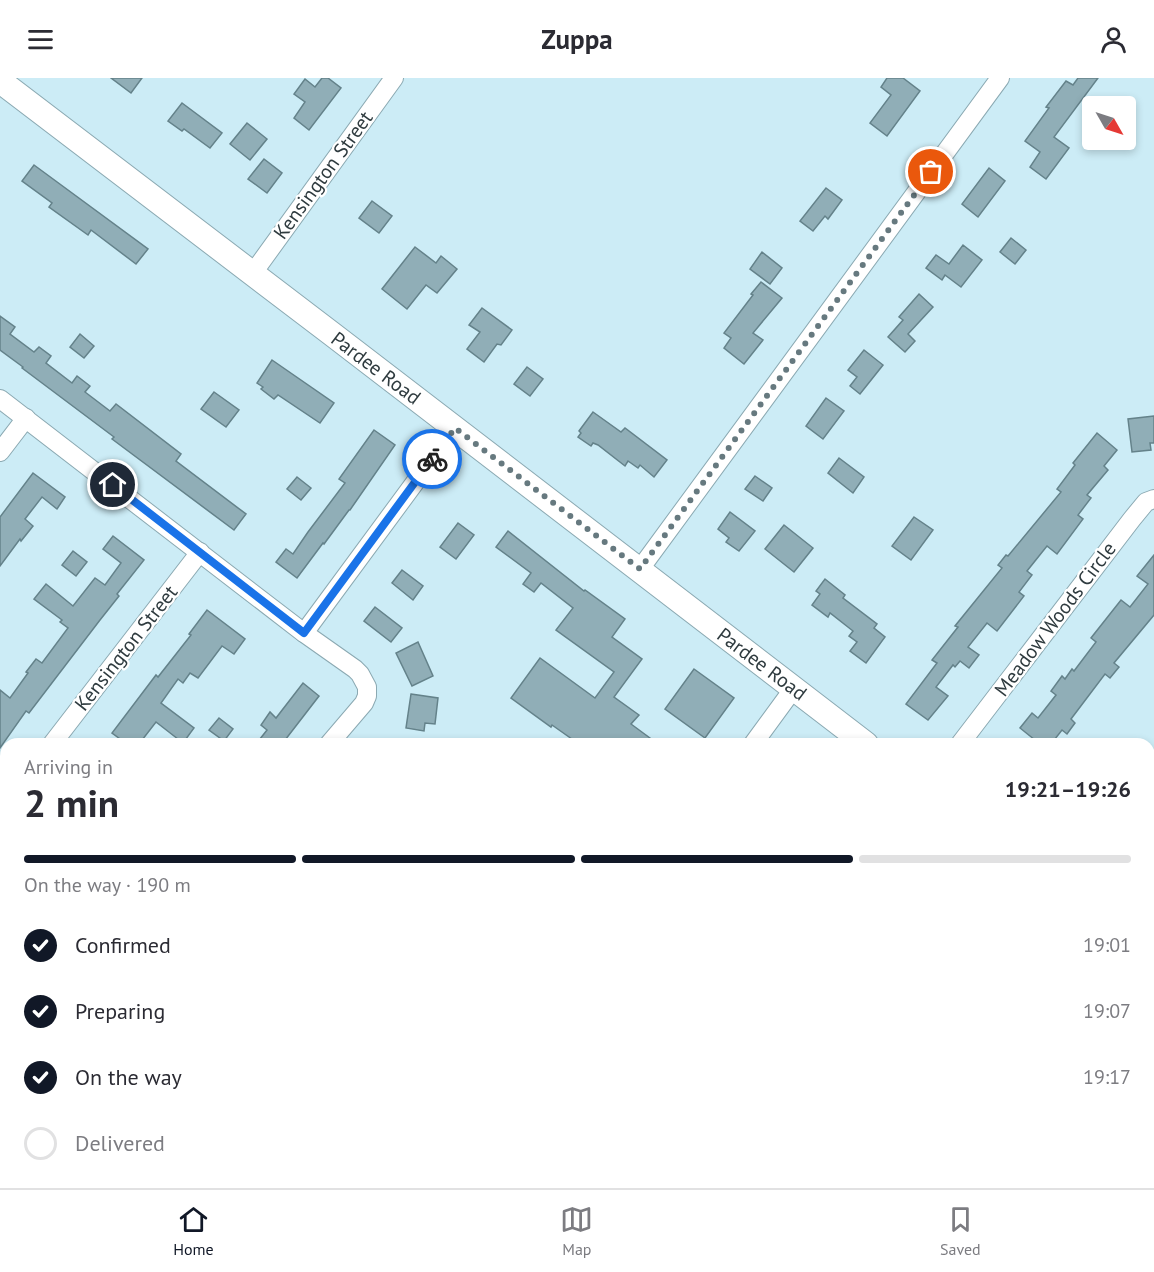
<!DOCTYPE html>
<meta charset="utf-8">
<style>
body{margin:0;font-family:"PT Sans",sans-serif;background:#f2f2f3;color:#2b2b33;height:100vh;display:flex;flex-direction:column;font-size:22px;white-space:nowrap}
*{box-sizing:border-box;margin:0}
p{font-size:20px;color:#7c7c81}
.icon{flex:none;width:33px;height:33px;fill:none;stroke:currentColor;stroke-width:2;stroke-linecap:round;stroke-linejoin:round}
.map{position:relative;flex:1;overflow:hidden}
.side{position:absolute;left:0px;top:660px;width:1155px;height:450px;display:flex;flex-direction:column;background:#fff;border-radius:18px 18px 0 0;box-shadow:0 3px 9px #0003}
.side>*{flex:none}
.needle{width:39px;rotate:129deg}
.controls{position:absolute;left:1082px;top:18px;display:grid;gap:12px}
.controls a{display:grid;place-items:center;width:54px;height:54px;border-radius:6px;background:#fff;box-shadow:0 3px 9px #0003;font-size:30px}
.pin{position:absolute;display:grid;place-items:center;width:51px;height:51px;color:#fff;margin:-26px;border:3px solid #fff;border-radius:50%;box-shadow:0 2px 6px #0007}
.courier{position:absolute;display:grid;place-items:center;width:60px;height:60px;margin:-30px;border:4px solid #1a73e8;border-radius:50%;background:#fff;color:#222;box-shadow:0 2px 8px #0007}
.summary em{font-style:normal;font-weight:700}
.summary div{display:flex;flex-direction:column-reverse}
.summary{display:flex;align-items:center;justify-content:space-between;height:102px;padding:0 24px}
h1{font-size:39px;font-weight:700;line-height:45px}
.bar{display:grid;grid-template-columns:repeat(4,1fr);gap:9px 6px;align-content:center;height:72px;padding:0 24px}
.bar i{height:8px;border-radius:4px;background:#e1e1e2}
.bar .active{background:#111827}
.bar p{grid-column:span 4}
ol{padding:0 24px;list-style:none}
li{display:flex;align-items:center;gap:18px;height:66px}
li p{margin-inline-start:auto}
li .icon{padding:6px;border-radius:50%;background:#111827;color:#fff;stroke-width:4}
li:last-child{color:#7c7c81}
li i{width:33px;height:33px;border:3px solid #e1e1e2;border-radius:50%}
header{display:flex;justify-content:space-between;align-items:center;height:78px;padding:0 24px;background:#fff;font-size:27px;font-weight:700}
.dock{display:flex;justify-content:space-around;align-items:center;height:84px;border-top:2px solid #e1e1e2;background:#fff;font-size:16px;color:#7c7c81}
.dock a{display:grid;justify-items:center;gap:3px}
.dock .active{color:#111827}
.map>svg:first-child{display:block}
.building{fill:#90aeb7;stroke:#64828a;stroke-width:1.5}
.lines{fill:none;stroke-linecap:round;stroke-linejoin:round}
.minor-casing{stroke:#8ba9b2;stroke-width:20}
.secondary-casing{stroke:#8ba9b2;stroke-width:26}
.minor{stroke:#fff;stroke-width:18}
.secondary{stroke:#fff;stroke-width:24}
.done{stroke:#66797f;stroke-width:6;stroke-dasharray:0 10.8}
.route{stroke:#1a73e8;stroke-width:8}
.labels{text-anchor:middle;dominant-baseline:central;stroke-width:4.5;stroke-linejoin:round;paint-order:stroke}
.street-label{font-size:20px;fill:#2f3b3f;stroke:#fff}
</style>
<header><svg class="icon" aria-label="menu" viewBox="0 0 24 24"><path d="M4 6h16M4 12h16M4 18h16"/></svg>Zuppa<svg class="icon" aria-label="person" viewBox="0 0 24 24"><circle cx="12" cy="8" r="4"/><path d="M4 21q1-7 8-7t8 7"/></svg></header>
<div class="map">
<svg width="1154" height="1110" viewBox="0 0 1154 1110">
<rect width="100%" height="100%" fill="#ccecf6"/>
<g class="building">
<polygon points="111,0 142,0 131,15"/>
<polygon points="322,0 328,0 341,10 309,52 294,40 305,24 294,16 305,1 315,9"/>
<polygon points="887,0 903,0 920,13 887,58 870,45 891,17 881,9"/>
<polygon points="1078,0 1098,0 1054,59 1069,70 1046,101 1030,89 1040,74 1025,63 1049,30 1046,29 1066,3 1073,7"/>
<polygon points="182,25 222,55 210,70 184,51 182,53 168,43"/>
<polygon points="247,45 267,61 250,82 230,66"/>
<polygon points="264,81 282,95 267,115 248,101"/>
<polygon points="34,87 148,171 136,186 91,152 88,157 49,129 52,125 22,103"/>
<polygon points="989,90 1005,103 978,139 962,126"/>
<polygon points="826,110 842,122 828,141 825,138 813,153 800,143"/>
<polygon points="372,123 392,138 379,155 359,140"/>
<polygon points="1011,160 1026,172 1015,186 1000,174"/>
<polygon points="963,167 982,182 961,209 945,197 942,202 926,190 936,177 949,186"/>
<polygon points="415,169 436,185 441,178 457,191 437,215 426,207 407,231 382,211"/>
<polygon points="762,174 782,190 770,206 750,191"/>
<polygon points="761,204 782,220 753,255 763,262 744,286 724,270 731,260 724,255 753,217 751,216"/>
<polygon points="919,216 933,229 908,256 915,263 905,274 888,259 903,242 899,239"/>
<polygon points="482,230 512,252 501,267 497,266 484,284 467,271 480,254 469,247"/>
<polygon points="0,238 15,249 10,256 34,274 39,269 51,278 46,285 72,305 77,298 90,308 85,314 110,333 116,326 181,376 176,383 246,436 234,452 112,361 114,359 22,290 23,289 0,272"/>
<polygon points="80,256 94,268 84,280 70,269"/>
<polygon points="864,272 883,287 860,316 850,308 857,299 848,292"/>
<polygon points="272,282 334,325 320,345 278,317 274,321 261,311 263,309 257,305"/>
<polygon points="527,289 543,301 530,318 514,306"/>
<polygon points="214,314 239,332 226,349 201,331"/>
<polygon points="826,320 844,333 823,361 806,348"/>
<polygon points="593,334 621,354 625,350 667,382 654,399 640,387 638,390 628,383 625,388 598,367 593,365 591,368 578,359 581,355 579,353"/>
<polygon points="1154,338 1154,365 1150,365 1151,372 1132,374 1128,341"/>
<polygon points="374,352 395,367 350,432 349,432 324,466 323,465 297,500 276,484 286,471 293,476 308,454 345,405 339,401"/>
<polygon points="1097,355 1117,372 1104,388 1108,392 1087,417 1091,420 1078,437 1083,441 1057,476 1047,468 1027,493 1032,497 1019,514 1024,518 997,553 987,545 968,569 979,577 969,590 960,583 955,589 953,587 936,609 948,618 928,642 906,626 937,585 932,582 958,549 955,548 1002,490 998,487 1006,477 1008,478 1061,414 1057,411 1075,387 1073,385"/>
<polygon points="839,380 864,399 853,415 828,395"/>
<polygon points="33,395 65,419 57,431 42,419 25,441 33,448 21,463 20,461 0,488 0,439"/>
<polygon points="755,398 772,410 763,423 745,411"/>
<polygon points="297,399 311,410 301,422 287,411"/>
<polygon points="730,434 755,453 739,473 726,464 729,460 718,451"/>
<polygon points="914,439 933,452 911,482 892,468"/>
<polygon points="458,445 474,457 456,481 440,469"/>
<polygon points="784,447 813,470 794,494 765,471"/>
<polygon points="508,453 584,513 585,512 625,541 612,559 642,581 614,619 639,637 631,646 658,666 579,666 552,647 551,649 511,620 540,580 595,620 614,594 556,552 573,530 541,505 534,514 523,506 531,495 496,469"/>
<polygon points="113,458 144,482 117,516 119,518 100,542 29,635 26,633 0,670 0,612 10,620 28,595 26,594 36,581 42,585 68,550 60,544 62,542 34,521 46,506 73,528 95,500 105,507 121,485 103,471"/>
<polygon points="73,473 87,484 76,498 62,487"/>
<polygon points="1154,477 1154,537 1114,585 1119,589 1110,600 1105,596 1071,641 1075,645 1067,656 1062,652 1051,666 1040,666 1020,650 1032,635 1038,640 1056,617 1051,613 1062,598 1065,601 1072,591 1074,593 1096,564 1091,560 1121,522 1130,529 1148,506 1137,498"/>
<polygon points="402,492 423,508 413,522 392,505"/>
<polygon points="825,501 845,517 843,520 877,546 874,550 885,559 866,585 850,573 857,564 849,558 853,553 830,535 828,539 812,527 820,516 816,513"/>
<polygon points="375,529 402,550 391,564 364,543"/>
<polygon points="207,532 245,561 234,576 222,568 198,600 190,595 183,605 178,601 161,625 194,650 183,665 156,644 139,666 127,666 112,655 156,597 158,599 191,557 189,556"/>
<polygon points="418,564 433,598 412,608 396,575"/>
<polygon points="694,591 734,620 705,660 665,631"/>
<polygon points="303,605 319,618 282,666 256,666 267,652 261,647 270,634 276,640"/>
<polygon points="411,616 438,620 435,646 425,645 424,653 406,650"/>
<polygon points="219,640 233,651 224,663 209,652"/>
</g>
<g class="lines">
<g class="minor-casing">
<g id="minor">
<polyline points="253,195 394,0"/>
<polyline points="0,321 304,555 355,591 360,596 367,609 367,618 364,625 329,666"/>
<polyline points="0,374 26,340"/>
<polyline points="640,491 1000,0"/>
<polyline points="304,555 455,350"/>
<polyline points="52,666 200,474"/>
<polyline points="753,666 794,610"/>
<polyline points="960,666 1132,441 1146,424 1154,421"/>
<polyline points="0,733 6,725"/>
<polyline points="1149,801 1154,794"/>
<polyline points="0,1096 6,1088"/>
<polyline points="466,1104 473,1110"/>
<polyline points="782,1104 790,1110"/>
<polyline points="1036,1104 1037,1110"/>
<polyline points="444,1110 448,1104"/>
<polyline points="1080,1110 1085,1104"/>
</g>
</g>
<g class="secondary-casing">
<g id="secondary">
<polyline points="0,3 332,256 866,666"/>
<polyline points="1149,883 1154,887"/>
</g>
</g>
<use href="#minor" class="minor"/>
<use href="#secondary" class="secondary"/>
</g>
<g class="lines">
<polyline class="done" points="432,381 455,350 640,491 931,94"/>
<polyline class="route" points="113,407 304,555 432,381"/>
</g>
<g class="labels">
<g class="street-label">
<text transform="translate(323 97) rotate(-54)">Kensington Street</text>
<text transform="translate(376 290) rotate(37)">Pardee Road</text>
<text transform="translate(1055 541) rotate(-53)">Meadow Woods Circle</text>
<text transform="translate(126 570) rotate(-52)">Kensington Street</text>
<text transform="translate(762 586) rotate(37)">Pardee Road</text>
</g>
</g>
</svg>
<div class="controls">
<a><svg class="needle" viewBox="-14 -14 28 28"><path d="M0-13l5 13h-10z" fill="#e53935"/><path d="M0 13l5-13h-10z" fill="#7c7c81"/></svg></a>
</div>
<div class="pin" style="left:931px;top:94px;background:#ea580c"><svg class="icon" aria-label="bag" viewBox="0 0 24 24"><path d="M5 8h14l-1 12H6zM9 8a3 3 0 0 1 6 0"/></svg></div>
<div class="pin" style="left:113px;top:407px;background:#1f2937"><svg class="icon" aria-label="home" viewBox="0 0 24 24"><path d="M3 11l9-7 9 7M6 9v11h12V9"/></svg></div>
<div class="courier" style="left:432px;top:381px"><svg class="icon" aria-label="bike" viewBox="0 0 24 24"><circle cx="6" cy="16" r="4"/><circle cx="18" cy="16" r="4"/><path d="M6 16l4-8h5l3 8M10 8l3 8H6M13 5h3"/></svg></div>
<section class="side">
<div class="summary"><div><h1>2 min</h1><p>Arriving in</p></div><em>19:21–19:26</em></div>
<div class="bar"><i class="active"></i><i class="active"></i><i class="active"></i><i></i><p>On the way · 190 m</p></div>
<ol>
<li><svg class="icon" aria-label="check" viewBox="0 0 24 24"><path d="M5 12l5 5 9-10"/></svg>Confirmed<p>19:01</p></li>
<li><svg class="icon" aria-label="check" viewBox="0 0 24 24"><path d="M5 12l5 5 9-10"/></svg>Preparing<p>19:07</p></li>
<li><svg class="icon" aria-label="check" viewBox="0 0 24 24"><path d="M5 12l5 5 9-10"/></svg>On the way<p>19:17</p></li>
<li><i></i>Delivered</li>
</ol>
</section>
</div>
<nav class="dock">
<a class="active"><svg class="icon" aria-label="home" viewBox="0 0 24 24"><path d="M3 11l9-7 9 7M6 9v11h12V9"/></svg>Home</a>
<a><svg class="icon" aria-label="map" viewBox="0 0 24 24"><path d="M3 6l6-2 6 2 6-2v14l-6 2-6-2-6 2zM9 4v14M15 6v14"/></svg>Map</a>
<a><svg class="icon" aria-label="saved" viewBox="0 0 24 24"><path d="M7 4h10v16l-5-4-5 4z"/></svg>Saved</a>
</nav>
